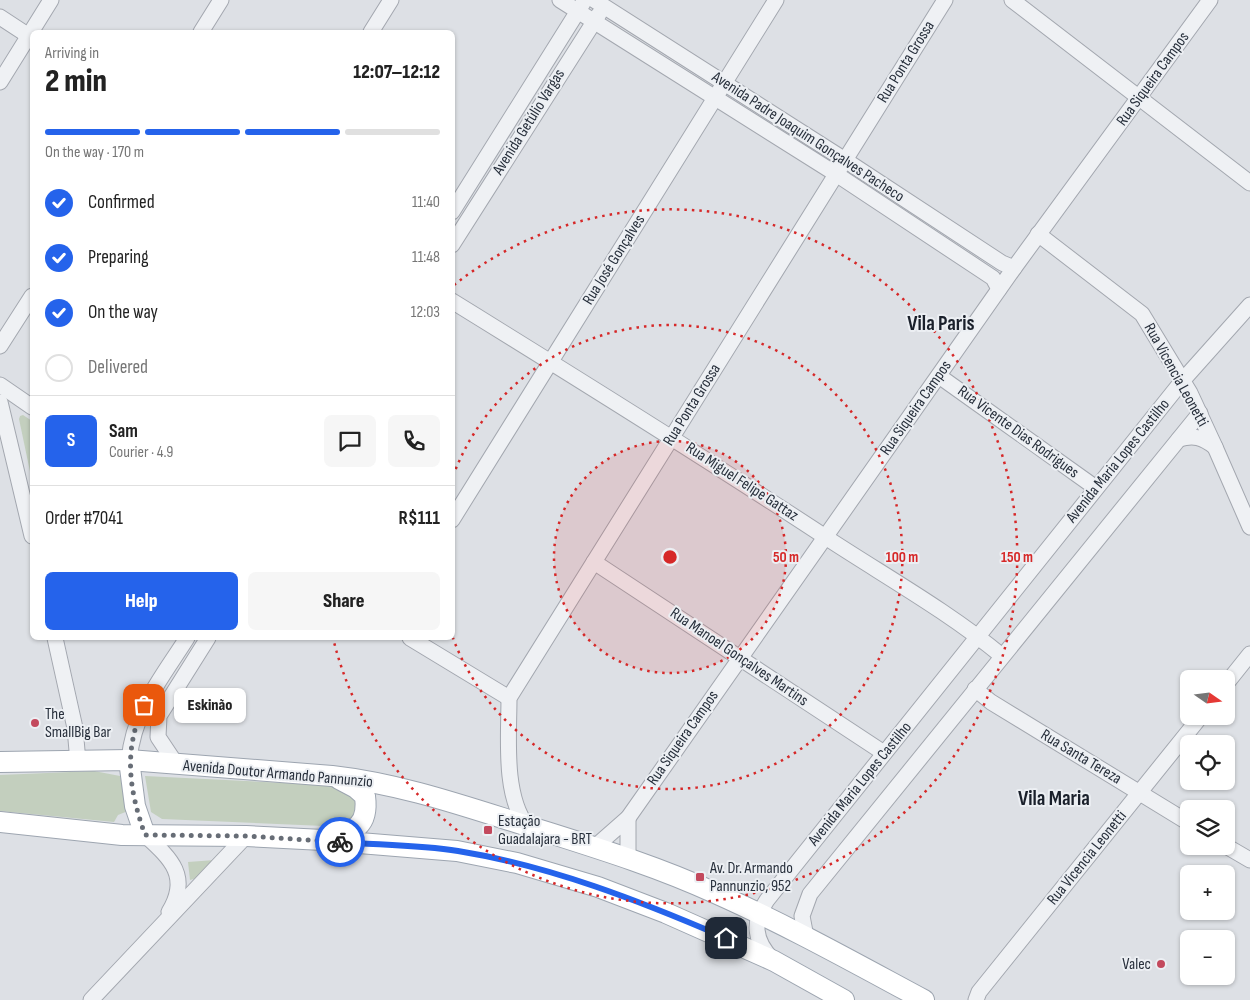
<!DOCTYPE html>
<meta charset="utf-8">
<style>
body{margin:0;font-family:"Sofia Sans Condensed",sans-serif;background:#f6f6f6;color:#222;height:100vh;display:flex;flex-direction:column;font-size:19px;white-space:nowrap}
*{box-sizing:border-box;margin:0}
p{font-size:16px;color:#767676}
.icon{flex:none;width:28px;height:28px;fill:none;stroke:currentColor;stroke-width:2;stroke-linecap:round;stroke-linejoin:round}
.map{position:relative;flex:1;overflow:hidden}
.side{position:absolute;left:30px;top:30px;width:425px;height:610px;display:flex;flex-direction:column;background:#fff;border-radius:8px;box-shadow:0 1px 4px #0004}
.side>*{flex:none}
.needle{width:32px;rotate:104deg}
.buttons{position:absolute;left:1180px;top:670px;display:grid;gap:10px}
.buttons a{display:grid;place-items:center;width:55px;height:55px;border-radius:8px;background:#fff;box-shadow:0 1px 4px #0004;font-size:25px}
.pin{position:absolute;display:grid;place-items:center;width:42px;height:42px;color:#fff;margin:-21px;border-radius:10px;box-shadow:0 2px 8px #0006}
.courier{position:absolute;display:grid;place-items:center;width:50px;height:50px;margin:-25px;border:4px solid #2563eb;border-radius:50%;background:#fff;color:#222;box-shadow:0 1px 6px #0007}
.bubble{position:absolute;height:35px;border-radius:8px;background:#fff;box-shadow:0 1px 4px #0004;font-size:16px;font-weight:800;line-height:35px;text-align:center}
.headline em{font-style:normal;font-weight:800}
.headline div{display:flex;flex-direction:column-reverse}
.headline{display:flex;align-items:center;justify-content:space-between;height:85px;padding:0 15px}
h1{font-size:32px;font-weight:800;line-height:38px}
.bar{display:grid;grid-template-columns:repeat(4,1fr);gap:8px 5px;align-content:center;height:60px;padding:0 15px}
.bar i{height:6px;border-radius:4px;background:#e0e0e0}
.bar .current{background:#2563eb}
.bar p{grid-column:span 4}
.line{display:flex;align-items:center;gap:12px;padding:0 15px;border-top:1px solid #e0e0e0}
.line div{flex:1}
.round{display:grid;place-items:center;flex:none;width:52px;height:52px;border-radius:8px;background:#f6f6f6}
ol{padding:0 15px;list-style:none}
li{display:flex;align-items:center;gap:15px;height:55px}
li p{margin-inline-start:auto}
li .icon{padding:5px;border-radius:50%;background:#2563eb;color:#fff;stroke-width:4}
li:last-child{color:#767676}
li i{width:28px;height:28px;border:2px solid #e0e0e0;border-radius:50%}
.action{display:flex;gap:10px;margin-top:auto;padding:10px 15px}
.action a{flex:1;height:58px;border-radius:8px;background:#2563eb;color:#fff;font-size:20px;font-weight:800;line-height:58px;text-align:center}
.action a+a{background:#f6f6f6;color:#222}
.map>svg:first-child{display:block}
.green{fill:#c3cfbe}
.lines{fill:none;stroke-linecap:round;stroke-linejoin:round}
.minor-casing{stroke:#a3a7af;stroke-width:17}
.major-casing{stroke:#9da5b0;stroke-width:22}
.minor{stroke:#eff1f4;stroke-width:15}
.major{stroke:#fff;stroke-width:20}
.done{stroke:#676d76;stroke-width:5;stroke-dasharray:0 9}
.route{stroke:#2563eb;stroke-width:6}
.ring{fill:none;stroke:#d62828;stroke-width:2.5;stroke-dasharray:2.5 5}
.poi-dot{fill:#c3495d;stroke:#eceff3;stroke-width:2}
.labels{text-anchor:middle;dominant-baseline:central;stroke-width:4;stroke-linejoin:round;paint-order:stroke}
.street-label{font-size:16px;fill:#272f3b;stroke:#eceff3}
.poi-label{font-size:16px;fill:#272f3b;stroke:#eceff3;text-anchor:start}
.district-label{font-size:21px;font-weight:bold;fill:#1a202b;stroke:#eceff3}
.centre{fill:#d62828;stroke:#eceff3;stroke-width:2.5}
.ring-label{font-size:15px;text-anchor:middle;font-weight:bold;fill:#d62828;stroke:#eceff3;stroke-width:4;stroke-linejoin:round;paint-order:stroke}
</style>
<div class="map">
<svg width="1250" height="1000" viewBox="0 0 1250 1000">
<rect width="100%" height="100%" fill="#dde0e5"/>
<g class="green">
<polygon points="23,415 32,421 32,481 19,419 20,416"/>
<polygon points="94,771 120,776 128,811 118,815 114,822 0,811 0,775"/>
<polygon points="145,776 343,786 357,794 358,819 347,827 162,819 151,812"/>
<polygon points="215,860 197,878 190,880 188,862"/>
</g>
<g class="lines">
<g class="minor-casing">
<g id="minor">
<polyline points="560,0 836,174 993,278 999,289"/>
<polyline points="594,0 845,160 1002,263 1014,268"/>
<polyline points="1012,0 1250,183"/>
<polyline points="0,17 32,38"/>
<polyline points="201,32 221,0"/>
<polyline points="371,32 391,0"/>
<polyline points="0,82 51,0"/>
<polyline points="452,212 583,3"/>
<path d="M1038 234 1142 314 1190 393 1215 447C1202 437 1194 435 1179 439"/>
<polyline points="452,245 599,14"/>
<path d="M452 301C580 380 707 459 833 542 890 579 950 613 1002 656"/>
<polyline points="0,346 32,296"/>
<polyline points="939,376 1096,488"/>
<polyline points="0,385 32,407"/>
<polyline points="0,402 32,536"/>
<polyline points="1215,447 1250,527"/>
<polyline points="452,520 776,0"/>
<polyline points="594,562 884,753"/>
<polyline points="55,638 75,728 78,762"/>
<polyline points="410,638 509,698"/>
<polyline points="1226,684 1250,654"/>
<polyline points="975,689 991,702 1189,823"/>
<path d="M129 760C134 710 161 679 187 638"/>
<polyline points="176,764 158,737 159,716 208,638"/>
<polyline points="628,818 1014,268 1210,0"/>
<path d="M527 826C503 795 509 736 509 698L945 0"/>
<path d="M145 835C170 858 191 876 169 912"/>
<polyline points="1226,846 1250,860"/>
<polyline points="595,847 628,818 628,859"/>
<polyline points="806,937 802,916 810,894 1200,413"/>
<path d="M772 959C754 940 752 922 767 900L1183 380 1250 305"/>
<polyline points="91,1000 246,836"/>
<polyline points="976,1000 979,992 1201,716"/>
</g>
</g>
<g class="major-casing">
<g id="major">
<polyline points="129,760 135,806 145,835"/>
<path d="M0 762 129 760 332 776C394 783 452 802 512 821 580 843 650 863 715 893 787 925 855 963 924 1000"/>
<polyline points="0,822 122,835 246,836 323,840 457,851 517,863 598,887 666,913 774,961 844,1000"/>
<path d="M329 838C355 831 369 826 365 796L356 788 339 779"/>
</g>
</g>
<use href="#minor" class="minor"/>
<use href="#major" class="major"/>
</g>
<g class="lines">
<path class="done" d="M144 705C123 751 129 789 145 835L246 836 340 842"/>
<path class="route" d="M340 842C379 845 419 845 458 851 551 866 640 901 726 938"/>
</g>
<circle cx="670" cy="557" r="116" fill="#d62828" fill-opacity=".12"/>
<g class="ring">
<circle cx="670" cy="557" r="116"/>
<path d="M453 476A232 232 0 1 1 453 638"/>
<path d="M454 285A347 347 0 1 1 333 638"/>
</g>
<g class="poi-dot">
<circle cx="35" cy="723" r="5"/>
<rect x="483" y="825" width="10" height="10" rx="2.5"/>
<rect x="695" y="872" width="10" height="10" rx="2.5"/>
<circle cx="1161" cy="964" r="5"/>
</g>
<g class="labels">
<g class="street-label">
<text transform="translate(906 62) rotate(-58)">Rua Ponta Grossa</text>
<text transform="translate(1153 79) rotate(-54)">Rua Siqueira Campos</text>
<text transform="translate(529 122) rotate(-58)">Avenida Getúlio Vargas</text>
<text transform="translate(808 137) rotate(33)">Avenida Padre Joaquim Gonçalves Pacheco</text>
<text transform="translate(614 260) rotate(-58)">Rua José Gonçalves</text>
<text transform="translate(1176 375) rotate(61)">Rua Vicencia Leonetti</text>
<text transform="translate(692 405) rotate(-58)">Rua Ponta Grossa</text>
<text transform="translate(916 408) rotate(-55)">Rua Siqueira Campos</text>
<text transform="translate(1018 432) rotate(36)">Rua Vicente Dias Rodrigues</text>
<text transform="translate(1118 461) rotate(-51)">Avenida Maria Lopes Castilho</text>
<text transform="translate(742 482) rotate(33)">Rua Miguel Felipe Gattaz</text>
<text transform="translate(739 657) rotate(34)">Rua Manoel Gonçalves Martins</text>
<text transform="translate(683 738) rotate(-55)">Rua Siqueira Campos</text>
<text transform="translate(1081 757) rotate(31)">Rua Santa Tereza</text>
<text transform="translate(278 774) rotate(5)">Avenida Doutor Armando Pannunzio</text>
<text transform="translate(860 784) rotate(-51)">Avenida Maria Lopes Castilho</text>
<text transform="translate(1087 858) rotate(-51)">Rua Vicencia Leonetti</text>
</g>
<g class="poi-label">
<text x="45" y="714">The<tspan x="45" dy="18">SmallBig Bar</tspan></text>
<text x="498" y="821">Estação<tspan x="498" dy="18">Guadalajara - BRT</tspan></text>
<text x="710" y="868">Av. Dr. Armando<tspan x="710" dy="18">Pannunzio, 952</tspan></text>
<text x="1151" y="964" text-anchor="end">Valec</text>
</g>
<g class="district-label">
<text x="941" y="323">Vila Paris</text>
<text x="1054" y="798">Vila Maria</text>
</g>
</g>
<circle cx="670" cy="557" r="8" class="centre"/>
<g class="ring-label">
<text x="786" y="562">50 m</text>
<text x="902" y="562">100 m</text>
<text x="1017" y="562">150 m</text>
</g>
</svg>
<div class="buttons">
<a><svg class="needle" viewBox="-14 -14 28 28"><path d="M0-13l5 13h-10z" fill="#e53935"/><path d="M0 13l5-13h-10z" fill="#767676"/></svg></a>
<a><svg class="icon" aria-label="locate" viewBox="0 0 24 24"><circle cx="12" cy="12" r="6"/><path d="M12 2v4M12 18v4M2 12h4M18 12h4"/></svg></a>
<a><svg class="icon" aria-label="layers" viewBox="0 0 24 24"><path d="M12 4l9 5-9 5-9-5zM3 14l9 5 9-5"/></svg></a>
<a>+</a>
<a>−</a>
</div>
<div class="pin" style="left:144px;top:705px;background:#ea580c"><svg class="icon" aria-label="bag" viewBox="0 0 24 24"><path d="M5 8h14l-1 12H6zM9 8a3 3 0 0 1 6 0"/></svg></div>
<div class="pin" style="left:726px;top:938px;background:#1f2937"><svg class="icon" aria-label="home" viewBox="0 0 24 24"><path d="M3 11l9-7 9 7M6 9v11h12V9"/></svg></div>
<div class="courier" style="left:340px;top:842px"><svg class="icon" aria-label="bike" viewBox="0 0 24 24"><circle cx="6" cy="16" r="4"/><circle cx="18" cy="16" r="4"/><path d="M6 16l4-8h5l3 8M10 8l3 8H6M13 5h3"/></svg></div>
<div class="bubble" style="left:174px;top:688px;width:72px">Eskinão</div>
<section class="side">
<div class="headline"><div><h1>2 min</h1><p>Arriving in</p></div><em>12:07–12:12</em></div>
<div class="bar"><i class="current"></i><i class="current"></i><i class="current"></i><i></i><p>On the way · 170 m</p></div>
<ol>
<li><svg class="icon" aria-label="check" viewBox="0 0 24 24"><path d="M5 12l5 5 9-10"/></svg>Confirmed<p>11:40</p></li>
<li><svg class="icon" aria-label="check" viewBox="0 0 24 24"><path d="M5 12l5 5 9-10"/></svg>Preparing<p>11:48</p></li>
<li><svg class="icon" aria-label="check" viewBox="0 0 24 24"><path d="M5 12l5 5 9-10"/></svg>On the way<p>12:03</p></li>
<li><i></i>Delivered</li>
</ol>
<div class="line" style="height:90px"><b class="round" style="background:#2563eb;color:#fff">S</b><div><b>Sam</b><p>Courier · 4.9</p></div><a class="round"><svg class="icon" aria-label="chat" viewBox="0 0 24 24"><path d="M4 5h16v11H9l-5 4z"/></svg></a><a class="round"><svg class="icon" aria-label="phone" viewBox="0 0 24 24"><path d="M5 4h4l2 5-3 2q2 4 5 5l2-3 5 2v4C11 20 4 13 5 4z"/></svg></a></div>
<div class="line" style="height:65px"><div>Order #7041</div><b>R$111</b></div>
<div class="action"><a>Help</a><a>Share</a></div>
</section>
</div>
